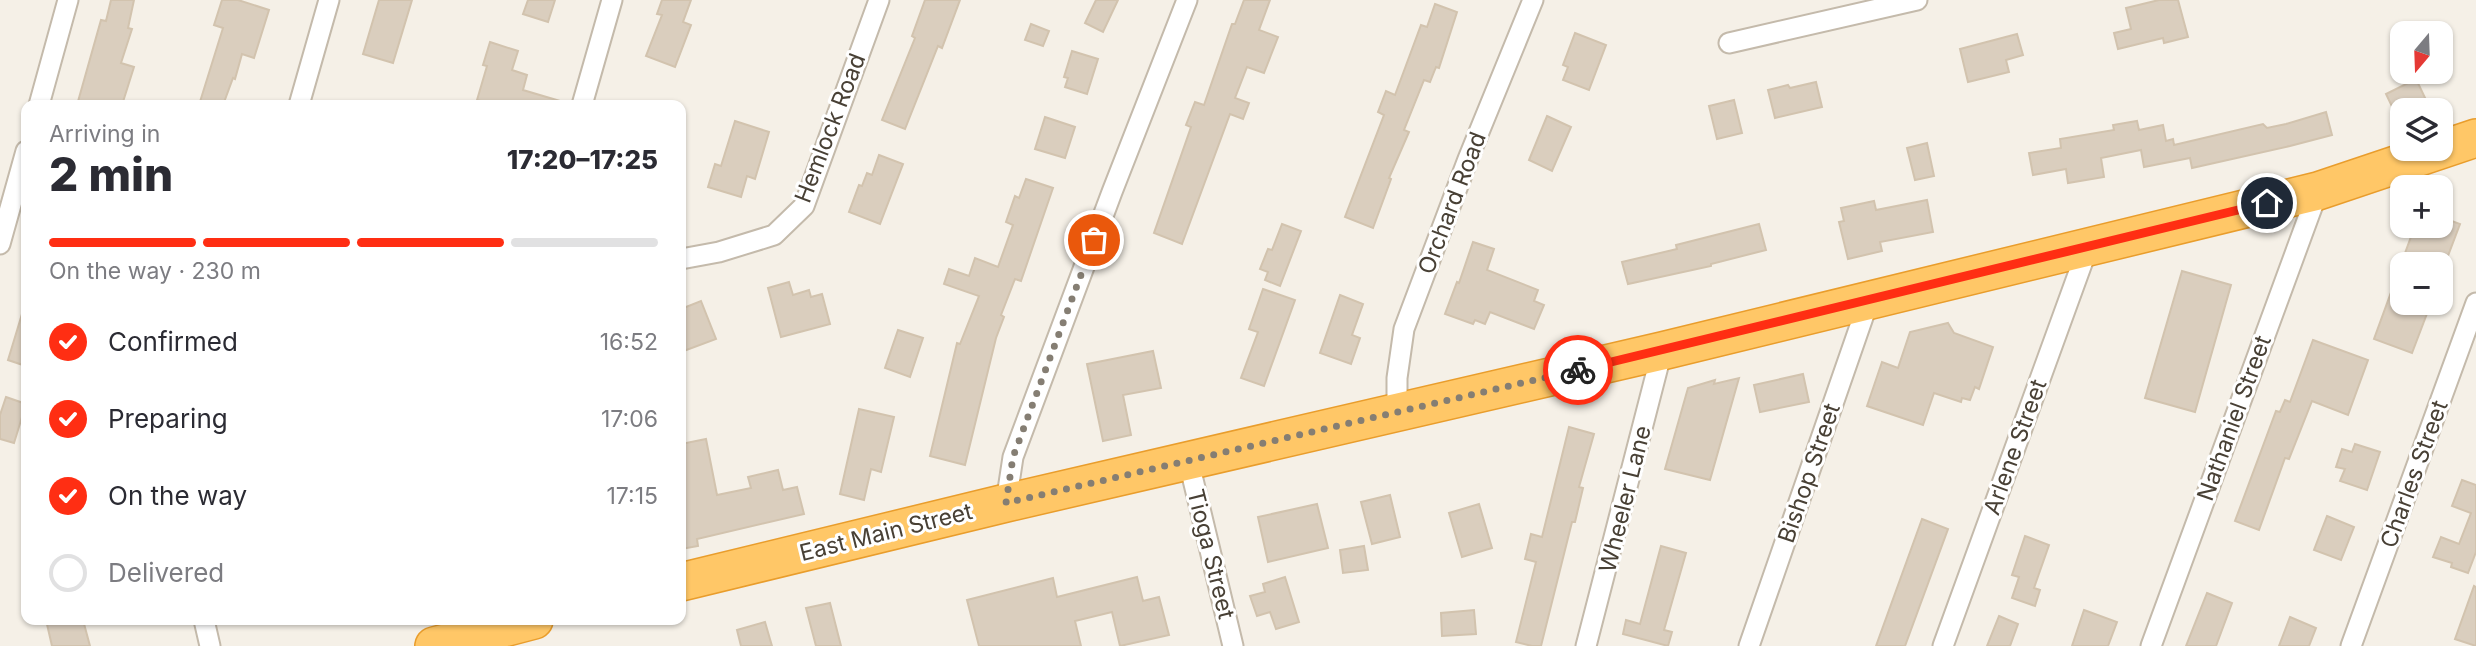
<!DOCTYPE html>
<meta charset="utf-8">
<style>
body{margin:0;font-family:Inter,sans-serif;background:#f7f7f7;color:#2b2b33;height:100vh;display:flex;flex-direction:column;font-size:26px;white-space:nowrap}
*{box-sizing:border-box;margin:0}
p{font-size:23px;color:#7c7c81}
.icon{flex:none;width:38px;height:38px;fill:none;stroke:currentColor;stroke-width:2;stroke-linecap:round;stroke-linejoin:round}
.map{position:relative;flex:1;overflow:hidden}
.side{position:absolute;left:21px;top:100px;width:665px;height:525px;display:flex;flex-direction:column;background:#fff;border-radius:14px;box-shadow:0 2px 5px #0004}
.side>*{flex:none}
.needle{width:46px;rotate:199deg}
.tools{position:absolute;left:2390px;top:21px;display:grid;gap:14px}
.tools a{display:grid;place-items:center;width:63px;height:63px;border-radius:14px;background:#fff;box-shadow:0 2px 5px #0004;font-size:35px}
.pin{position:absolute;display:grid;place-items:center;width:60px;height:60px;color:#fff;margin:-30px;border:4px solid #fff;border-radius:50%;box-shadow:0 2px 7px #0007}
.courier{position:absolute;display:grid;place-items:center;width:70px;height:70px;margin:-35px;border:5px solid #ff2e13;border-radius:50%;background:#fff;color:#222;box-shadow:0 2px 9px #0007}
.summary em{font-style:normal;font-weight:800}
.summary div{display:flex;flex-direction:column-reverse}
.summary{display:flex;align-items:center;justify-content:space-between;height:119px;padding:0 28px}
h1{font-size:46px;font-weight:800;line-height:52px}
.bar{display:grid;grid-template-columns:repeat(4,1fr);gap:10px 7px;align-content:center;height:84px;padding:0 28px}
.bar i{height:9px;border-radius:5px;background:#e1e1e2}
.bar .current{background:#ff2e13}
.bar p{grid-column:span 4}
ol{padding:0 28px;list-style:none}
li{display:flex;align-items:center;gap:21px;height:77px}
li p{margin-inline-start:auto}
li .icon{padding:7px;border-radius:50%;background:#ff2e13;color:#fff;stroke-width:4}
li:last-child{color:#7c7c81}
li i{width:38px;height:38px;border:4px solid #e1e1e2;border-radius:50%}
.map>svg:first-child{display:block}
.building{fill:#dacebe;stroke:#d2c3ae;stroke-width:2}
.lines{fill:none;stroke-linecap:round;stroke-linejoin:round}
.street-casing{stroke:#c4baab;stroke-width:23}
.highway-casing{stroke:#e99d2c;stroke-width:40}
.street{stroke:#fff;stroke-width:19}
.highway{stroke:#ffc767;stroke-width:37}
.done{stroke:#857e73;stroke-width:7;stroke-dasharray:0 12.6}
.route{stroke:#ff2e13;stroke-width:9}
.labels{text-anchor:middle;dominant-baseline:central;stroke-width:6;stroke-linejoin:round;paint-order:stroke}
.street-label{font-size:23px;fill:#484035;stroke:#fff}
</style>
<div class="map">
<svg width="2476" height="646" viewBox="0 0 2476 646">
<rect width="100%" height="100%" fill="#f5f0e7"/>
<g class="building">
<polygon points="111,0 134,0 128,28 132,29 121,63 134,67 122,105 77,105 101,20 106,21"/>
<polygon points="222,0 238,0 269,10 254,58 242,54 235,79 233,78 223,105 199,105 223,28 214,25"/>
<polygon points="379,0 412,0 393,63 363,54"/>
<polygon points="528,0 555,0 548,22 523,14"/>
<polygon points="662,0 691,0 683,22 691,25 675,67 646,56 662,15 657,14"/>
<polygon points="925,0 960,0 942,48 938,46 905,129 882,120 915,38 912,36"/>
<polygon points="1096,0 1118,0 1103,32 1085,23"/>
<polygon points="1244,0 1270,0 1259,30 1278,37 1264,73 1247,67 1235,98 1249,103 1243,119 1230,114 1182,244 1154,233 1191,127 1186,125 1195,102 1204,105 1232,24 1235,24"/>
<polygon points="2159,0 2178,0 2188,37 2164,43 2163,38 2118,49 2114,33 2131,29 2126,8"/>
<polygon points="1435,4 1457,12 1439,68 1436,67 1430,82 1424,80 1404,130 1409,132 1389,178 1391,179 1373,228 1345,217 1384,115 1378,112 1386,91 1395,95 1421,25 1427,27"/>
<polygon points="1031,24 1049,31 1043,46 1025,40"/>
<polygon points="1575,33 1606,45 1589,90 1563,80 1568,67 1563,65"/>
<polygon points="2017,34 2023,55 2006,60 2009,72 1968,82 1960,49"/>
<polygon points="490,42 518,51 512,70 527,75 523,90 560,101 559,105 494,105 477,100 487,66 483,65"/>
<polygon points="1072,51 1098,59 1087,94 1065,87 1068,78 1064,77"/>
<polygon points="2416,79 2427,102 2410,110 2403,110 2403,114 2397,117 2386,94"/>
<polygon points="1816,82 1822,107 1775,118 1768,90 1788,85 1790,88"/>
<polygon points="1734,100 1742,133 1717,139 1709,106"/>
<polygon points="2326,112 2332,135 2290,146 2192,168 2190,158 2144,167 2141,150 2101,158 2104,177 2068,183 2066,169 2033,175 2029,153 2061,148 2060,139 2114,130 2113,125 2137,121 2139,130 2163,125 2166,141 2173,139 2174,145 2263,124 2267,128 2286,124"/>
<polygon points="1547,116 1571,127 1552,171 1529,160"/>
<polygon points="1045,117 1075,127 1065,158 1035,149"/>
<polygon points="735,121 769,132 755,179 747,176 741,197 708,187 715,164 721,166"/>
<polygon points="1927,143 1934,176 1915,180 1907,148"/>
<polygon points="879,155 903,164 880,224 849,212 859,185 862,186 867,173 872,175"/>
<polygon points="1026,179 1053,188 1021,281 1015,279 1001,315 1004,317 996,338 965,465 930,456 957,343 960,344 979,296 944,284 949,269 969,276 975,258 998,267 1013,225 1006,222 1015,196 1019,198"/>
<polygon points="1927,200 1933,232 1880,242 1882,251 1848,259 1839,222 1844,221 1841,208 1874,201 1876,210"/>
<polygon points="2441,217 2460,224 2443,269 2441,264 2401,264 2415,226 2431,231 2433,226 2441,226"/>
<polygon points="1282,224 1301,231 1280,286 1265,280 1268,272 1260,269 1268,249 1272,250"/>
<polygon points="1759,224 1766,250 1711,264 1711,266 1628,284 1622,262 1677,249 1676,245"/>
<polygon points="1473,242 1494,249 1487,270 1538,290 1534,301 1544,305 1534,329 1490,312 1485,324 1475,320 1473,324 1445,314 1457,282 1459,283"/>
<polygon points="2401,265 2403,265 2403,303 2431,303 2412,353 2374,339"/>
<polygon points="2182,271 2231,285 2195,412 2145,398"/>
<polygon points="789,282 793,295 809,290 811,297 822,294 830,324 781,337 768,288"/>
<polygon points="1263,289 1295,300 1264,386 1241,378 1258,332 1249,329"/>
<polygon points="1340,295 1363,304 1352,335 1360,338 1351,364 1320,353"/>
<polygon points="701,301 716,339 681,352 681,309"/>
<polygon points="22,314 26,315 26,366 8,360"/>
<polygon points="1948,323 1954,333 1993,347 1979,389 1975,387 1970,400 1962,398 1961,402 1934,393 1923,425 1867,406 1882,362 1898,368 1910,332"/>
<polygon points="898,330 923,338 910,377 885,368"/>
<polygon points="2313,340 2368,360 2348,415 2312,401 2289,459 2285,458 2259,530 2235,521 2276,411 2280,412 2285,400 2290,402"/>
<polygon points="1153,351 1161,388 1123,395 1131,435 1103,441 1087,364"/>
<polygon points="1803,374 1809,402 1760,412 1754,385"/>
<polygon points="1739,378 1710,480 1665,469 1688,388 1715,380 1714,384"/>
<polygon points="6,397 26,404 14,443 0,439 0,415"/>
<polygon points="859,409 894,417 881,472 871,469 864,500 840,494"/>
<polygon points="1569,427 1594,434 1579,487 1583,488 1575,522 1572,522 1541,646 1532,646 1516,642 1536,562 1525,559 1531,534 1542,537"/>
<polygon points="706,439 717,495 751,488 748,477 778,470 783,490 797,487 804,514 697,539 698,546 681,549 681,444"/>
<polygon points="2355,444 2380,452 2367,490 2340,481 2345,469 2336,467 2342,449 2352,452"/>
<polygon points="2462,480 2476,485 2476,552 2468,573 2451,567 2452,563 2433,557 2441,537 2459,544 2471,513 2452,506"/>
<polygon points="1390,495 1400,537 1372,544 1361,502"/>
<polygon points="1317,504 1328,548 1268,562 1258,517"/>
<polygon points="1479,504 1492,548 1462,557 1449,513"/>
<polygon points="2327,516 2354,527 2341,560 2314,550"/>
<polygon points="1922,519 1948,529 1905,646 1876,646"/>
<polygon points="2025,536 2049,545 2034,588 2040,590 2035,606 2012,598 2019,577 2012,575"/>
<polygon points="1364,546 1368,570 1343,573 1340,550"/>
<polygon points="1661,546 1686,553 1664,630 1672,632 1668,646 1623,634 1626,620 1640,624"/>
<polygon points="1137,577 1143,601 1159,597 1169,635 1120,646 1112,612 1075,621 1081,646 979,646 967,600 1053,578 1057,597"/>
<polygon points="1285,577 1299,622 1276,629 1270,612 1257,616 1250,596 1265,592 1263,584"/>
<polygon points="2474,586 2476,587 2476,646 2455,639"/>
<polygon points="2207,593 2232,603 2216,646 2186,646"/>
<polygon points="830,603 841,646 816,646 806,608"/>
<polygon points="1474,610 1476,634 1442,636 1441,613"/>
<polygon points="2084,610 2117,622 2108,646 2072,646"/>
<polygon points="1999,616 2018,624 2010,646 1987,646"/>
<polygon points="2290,617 2316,628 2309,646 2279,646"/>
<polygon points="46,620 83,620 90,646 52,646"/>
<polygon points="765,622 772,646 741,646 737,630"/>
</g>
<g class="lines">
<g class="street-casing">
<g id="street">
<polyline points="1729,43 1917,0"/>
<polyline points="39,105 68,0"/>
<polyline points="299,105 329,0"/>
<polyline points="582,105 612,0"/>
<polyline points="0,244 26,151"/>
<polyline points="681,259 719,252 774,235 804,206 879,0"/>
<polyline points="1397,412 1397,378 1404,329 1468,159 1533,0"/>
<polyline points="1189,463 1233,646"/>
<polyline points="1006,503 1013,457 1112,192 1187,0"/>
<polyline points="204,620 210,646"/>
<polyline points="1586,646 1662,351"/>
<polyline points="1749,646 1869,300"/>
<polyline points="1943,646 2088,247"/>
<polyline points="2151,646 2318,191"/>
<polyline points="2351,646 2476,303"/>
</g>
</g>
<g class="highway-casing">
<g id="highway">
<polyline points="681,582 1006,503 1662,351 2318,191 2476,138"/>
<polyline points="434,646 534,620"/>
</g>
</g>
<use href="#street" class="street"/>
<use href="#highway" class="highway"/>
</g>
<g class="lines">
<polyline class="done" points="1094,240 1013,457 1006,503 1578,370"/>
<polyline class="route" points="1578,370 2267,203"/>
</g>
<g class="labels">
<g class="street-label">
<text transform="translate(830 128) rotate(-69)">Hemlock Road</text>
<text transform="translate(1452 203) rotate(-69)">Orchard Road</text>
<text transform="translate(2234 418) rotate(-70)">Nathaniel Street</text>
<text transform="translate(2015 447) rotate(-70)">Arlene Street</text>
<text transform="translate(1809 473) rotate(-71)">Bishop Street</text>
<text transform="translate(2414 474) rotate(-70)">Charles Street</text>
<text transform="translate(1625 499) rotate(-76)">Wheeler Lane</text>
<text transform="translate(886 532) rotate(-14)">East Main Street</text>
<text transform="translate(1211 554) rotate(76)">Tioga Street</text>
</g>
</g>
</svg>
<div class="tools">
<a><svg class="needle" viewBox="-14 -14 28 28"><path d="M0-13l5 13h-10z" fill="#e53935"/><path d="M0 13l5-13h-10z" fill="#7c7c81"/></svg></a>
<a><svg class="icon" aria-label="layers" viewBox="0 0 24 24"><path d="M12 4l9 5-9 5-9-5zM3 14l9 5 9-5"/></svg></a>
<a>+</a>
<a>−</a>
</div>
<div class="pin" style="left:1094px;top:240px;background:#ea580c"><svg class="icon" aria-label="bag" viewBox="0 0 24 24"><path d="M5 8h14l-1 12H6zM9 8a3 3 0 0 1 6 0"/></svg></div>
<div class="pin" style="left:2267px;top:203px;background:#1f2937"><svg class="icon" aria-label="home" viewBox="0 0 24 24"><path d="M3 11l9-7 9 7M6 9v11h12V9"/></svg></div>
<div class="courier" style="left:1578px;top:370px"><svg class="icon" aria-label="bike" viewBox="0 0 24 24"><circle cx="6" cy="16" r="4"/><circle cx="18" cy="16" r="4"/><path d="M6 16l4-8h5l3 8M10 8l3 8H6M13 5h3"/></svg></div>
<section class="side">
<div class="summary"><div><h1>2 min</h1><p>Arriving in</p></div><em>17:20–17:25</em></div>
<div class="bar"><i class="current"></i><i class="current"></i><i class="current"></i><i></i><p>On the way · 230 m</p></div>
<ol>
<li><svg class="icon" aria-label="check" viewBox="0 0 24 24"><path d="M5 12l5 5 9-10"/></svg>Confirmed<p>16:52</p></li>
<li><svg class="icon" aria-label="check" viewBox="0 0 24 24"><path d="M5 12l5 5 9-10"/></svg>Preparing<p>17:06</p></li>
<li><svg class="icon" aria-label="check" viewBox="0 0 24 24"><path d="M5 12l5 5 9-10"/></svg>On the way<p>17:15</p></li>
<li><i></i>Delivered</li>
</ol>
</section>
</div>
